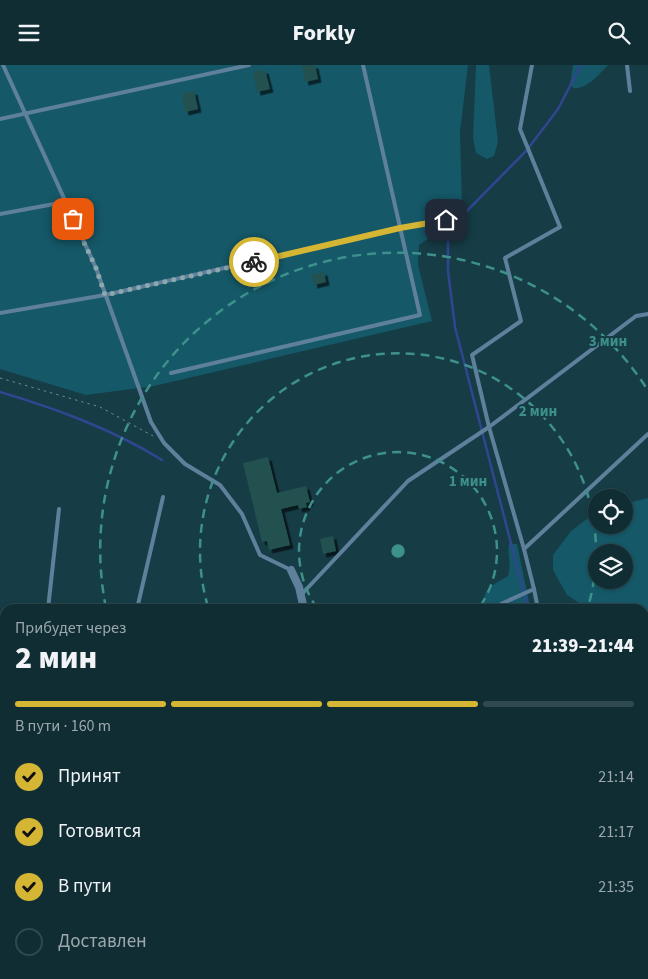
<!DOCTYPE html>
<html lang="ru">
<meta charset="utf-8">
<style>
body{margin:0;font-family:"Source Sans 3",sans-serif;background:#19353c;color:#f1f3f6;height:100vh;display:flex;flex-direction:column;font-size:19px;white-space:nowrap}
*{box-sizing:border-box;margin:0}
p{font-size:16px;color:#9ca8ac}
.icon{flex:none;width:28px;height:28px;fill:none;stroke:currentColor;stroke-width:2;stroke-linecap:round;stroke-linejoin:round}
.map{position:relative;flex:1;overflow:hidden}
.drawer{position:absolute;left:0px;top:539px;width:649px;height:376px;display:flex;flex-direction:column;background:#102d34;border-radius:15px 15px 0 0;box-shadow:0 1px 4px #0004,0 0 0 1px #30494f}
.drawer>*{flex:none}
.controls{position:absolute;left:588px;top:424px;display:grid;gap:10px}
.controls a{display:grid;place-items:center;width:45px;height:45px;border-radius:50%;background:#102d34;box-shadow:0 1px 4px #0004,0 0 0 1px #30494f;font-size:25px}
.pin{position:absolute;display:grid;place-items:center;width:42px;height:42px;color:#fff;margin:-21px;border-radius:10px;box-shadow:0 2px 8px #0006}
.courier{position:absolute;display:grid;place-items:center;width:50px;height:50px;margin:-25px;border:4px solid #d5b534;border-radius:50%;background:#fff;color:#222;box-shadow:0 1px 6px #0007}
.overview em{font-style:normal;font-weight:800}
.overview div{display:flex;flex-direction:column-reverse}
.overview{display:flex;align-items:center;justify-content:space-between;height:85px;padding:0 15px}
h1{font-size:32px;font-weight:800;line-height:38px}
.bar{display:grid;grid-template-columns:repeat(4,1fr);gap:8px 5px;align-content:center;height:60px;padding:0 15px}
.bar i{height:6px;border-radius:4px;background:#30494f}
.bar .on{background:#d5b534}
.bar p{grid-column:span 4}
ol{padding:0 15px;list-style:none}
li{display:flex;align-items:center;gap:15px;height:55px}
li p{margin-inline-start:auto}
li .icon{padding:5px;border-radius:50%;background:#d5b534;color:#111;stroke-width:4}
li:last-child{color:#9ca8ac}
li i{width:28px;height:28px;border:2px solid #30494f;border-radius:50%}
header{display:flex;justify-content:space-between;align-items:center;height:65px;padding:0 15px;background:#102d34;font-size:22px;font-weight:800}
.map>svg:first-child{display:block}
.green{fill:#155868;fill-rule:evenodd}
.water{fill:#314690}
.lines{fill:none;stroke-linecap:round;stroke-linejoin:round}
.stream{stroke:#314690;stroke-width:2.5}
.building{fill:#245150;filter:url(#shadow)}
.path{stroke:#6e8b93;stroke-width:1;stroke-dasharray:2.5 4;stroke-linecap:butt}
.lane{stroke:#5f809b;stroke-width:4}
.street{stroke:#5f809b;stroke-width:8}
.done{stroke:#8ca7ae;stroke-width:5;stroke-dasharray:0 9}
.route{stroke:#d5b534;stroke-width:6}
.ring{fill:none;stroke:#3e908c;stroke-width:2.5;stroke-dasharray:9 6}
.centre{fill:#3e908c;stroke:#163c46;stroke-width:2.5}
.ring-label{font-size:15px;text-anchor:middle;font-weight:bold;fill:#3e908c;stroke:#163c46;stroke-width:4;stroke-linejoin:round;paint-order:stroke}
</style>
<header><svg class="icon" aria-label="menu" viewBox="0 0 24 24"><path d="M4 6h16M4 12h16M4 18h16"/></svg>Forkly<svg class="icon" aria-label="search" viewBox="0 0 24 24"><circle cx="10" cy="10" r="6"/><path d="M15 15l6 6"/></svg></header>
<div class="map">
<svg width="648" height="914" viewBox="0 0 648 914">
<defs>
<filter id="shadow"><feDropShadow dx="3.5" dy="3.5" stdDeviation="0" flood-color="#0009"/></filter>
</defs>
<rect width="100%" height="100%" fill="#163c46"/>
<g class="green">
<polygon points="0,0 468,0 460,67 462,143 448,160 419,180 418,200 432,256 154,321 86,330 0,304"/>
<polygon points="476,0 489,0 498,77 494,91 487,94 476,88 473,73"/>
<path d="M573 0H608C599 9 587 25 573 23L570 19Z"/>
<path d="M648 433V560L644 564V544H588L567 530 553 505V490L571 466 596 447V460H624V439ZM596 488H624V515H596Z"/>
<path d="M509 479H517L529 537 533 544H484C481 524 493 520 508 511 512 498 507 490 509 479Z"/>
</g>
<polygon class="water" points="0,697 5,702 5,782 0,786"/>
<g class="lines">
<g class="stream">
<path d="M0 327C57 344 112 364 162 395"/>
<polyline points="528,544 455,262 448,206 448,174 455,158 527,85 558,44 581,0"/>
</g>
</g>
<g class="building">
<polygon points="302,0 315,0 318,14 305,17"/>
<polygon points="265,5 270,24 257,27 253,7"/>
<polygon points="194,26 198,44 185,47 182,29"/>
<polygon points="324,207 326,217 314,220 312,209"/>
<polygon points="268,392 277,428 306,421 310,437 306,438 307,442 299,444 298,440 281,444 290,480 269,485 267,476 262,477 243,398"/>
<polygon points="333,471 336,486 323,489 320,474"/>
</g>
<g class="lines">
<g class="path">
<polyline points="0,313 100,342 153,371"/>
<polyline points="0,671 5,675"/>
<polyline points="0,845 5,840"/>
<polyline points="156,914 163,910"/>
</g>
<g class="lane">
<polyline points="3,0 96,203 151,357 164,378 185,399 220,420 242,449 260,490 291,505"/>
<polyline points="532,0 520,64 560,162 505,193 521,256 472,290 489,362 636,251 648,249"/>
<polyline points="627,0 630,26"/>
<polyline points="0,54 249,0"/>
<polyline points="0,149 65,137"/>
<polyline points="0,248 105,230 400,163 446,155"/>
<polyline points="171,308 420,250 363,0"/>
<polyline points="534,524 538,544"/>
<polyline points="301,530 408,416 489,362 524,484"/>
<polyline points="48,544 59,444"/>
<polyline points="137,544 163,432"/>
<polyline points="490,544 534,524 524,484 648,369"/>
<polyline points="644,613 648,610"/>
<polyline points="644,715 648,714"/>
<polyline points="644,842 648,840"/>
<polyline points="0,867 5,863"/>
<polyline points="90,914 94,910"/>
<polyline points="522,914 529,910"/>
</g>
<g class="street">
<polyline points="291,505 299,522 304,544"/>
<polyline points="355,910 356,914"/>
</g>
</g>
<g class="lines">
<polyline class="done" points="73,154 96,203 105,230 254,197"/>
<polyline class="route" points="254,197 400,163 446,155"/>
</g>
<g class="ring">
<path d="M317 543A99 99 0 1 1 479 543"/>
<path d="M208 542A198 198 0 1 1 588 542"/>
<path d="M106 543A297 297 0 0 1 647 324"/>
</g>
<circle cx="398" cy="486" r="8" class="centre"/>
<g class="ring-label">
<text x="608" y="281">3 мин</text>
<text x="538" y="351">2 мин</text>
<text x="468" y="421">1 мин</text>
</g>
</svg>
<div class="controls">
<a><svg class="icon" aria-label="locate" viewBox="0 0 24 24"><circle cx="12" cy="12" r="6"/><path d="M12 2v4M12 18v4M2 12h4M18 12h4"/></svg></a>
<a><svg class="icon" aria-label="layers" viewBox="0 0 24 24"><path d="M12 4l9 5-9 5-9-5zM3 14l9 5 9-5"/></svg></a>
</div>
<div class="pin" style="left:73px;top:154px;background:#ea580c"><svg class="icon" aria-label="bag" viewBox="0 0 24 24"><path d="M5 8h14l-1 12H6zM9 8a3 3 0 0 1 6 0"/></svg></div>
<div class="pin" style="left:446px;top:155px;background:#1f2937"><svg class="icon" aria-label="home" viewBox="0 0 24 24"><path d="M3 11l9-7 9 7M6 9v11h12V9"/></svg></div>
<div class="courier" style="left:254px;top:197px"><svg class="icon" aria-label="bike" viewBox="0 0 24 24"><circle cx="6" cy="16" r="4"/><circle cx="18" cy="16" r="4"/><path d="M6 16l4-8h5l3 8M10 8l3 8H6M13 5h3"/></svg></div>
<section class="drawer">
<div class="overview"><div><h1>2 мин</h1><p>Прибудет через</p></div><em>21:39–21:44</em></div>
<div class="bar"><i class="on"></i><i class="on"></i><i class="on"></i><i></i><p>В пути · 160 m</p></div>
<ol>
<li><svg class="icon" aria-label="check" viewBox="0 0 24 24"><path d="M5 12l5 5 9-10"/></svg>Принят<p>21:14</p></li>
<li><svg class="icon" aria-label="check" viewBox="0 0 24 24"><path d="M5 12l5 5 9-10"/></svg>Готовится<p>21:17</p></li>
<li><svg class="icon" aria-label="check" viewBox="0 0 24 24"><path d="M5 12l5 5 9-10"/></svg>В пути<p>21:35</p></li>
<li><i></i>Доставлен</li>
</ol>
</section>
</div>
